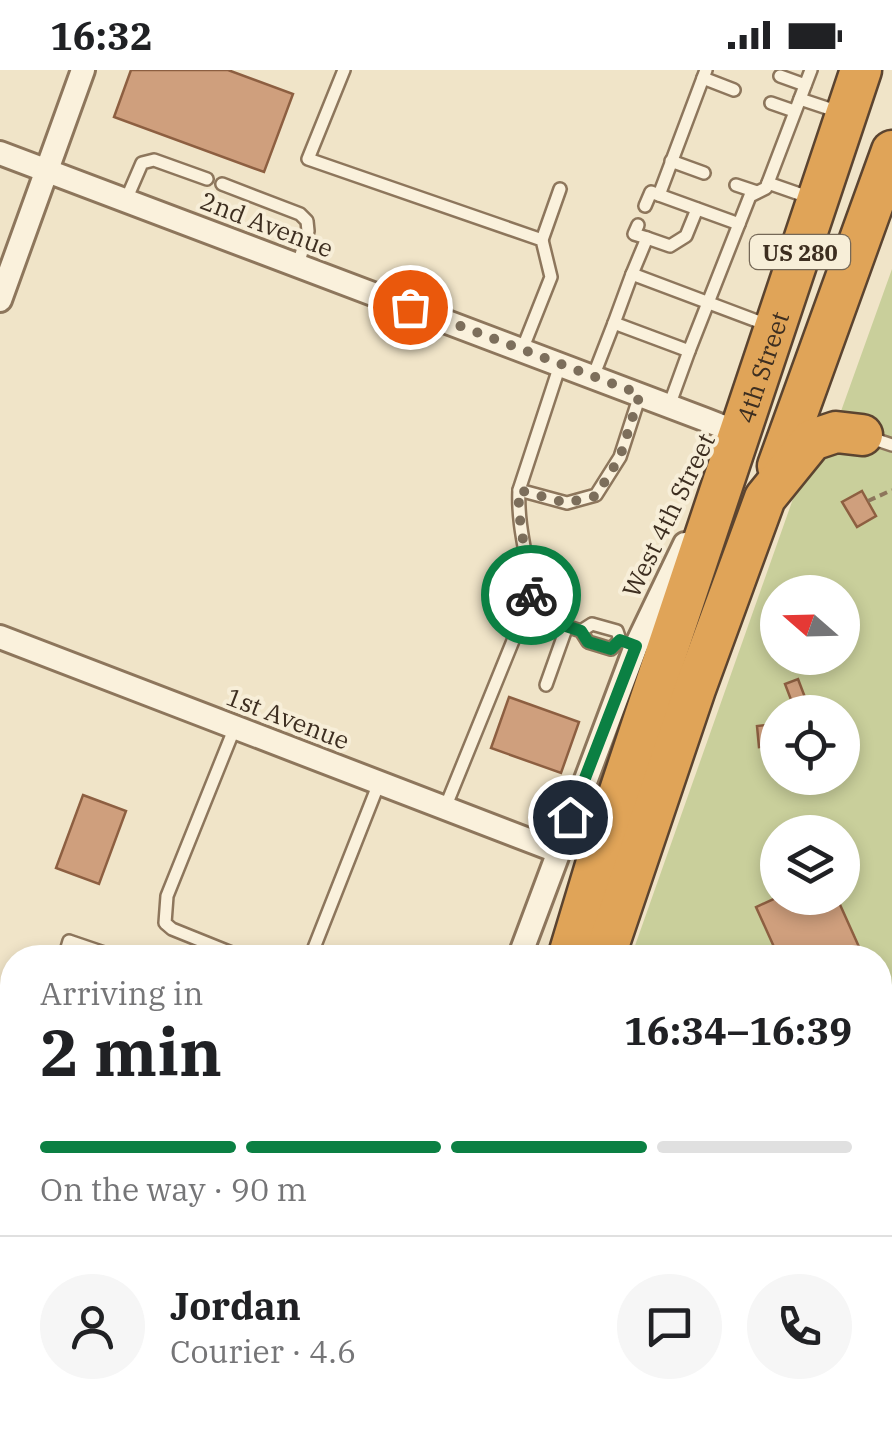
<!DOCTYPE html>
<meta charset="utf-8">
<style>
body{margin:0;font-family:"IBM Plex Serif",serif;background:#f6f6f6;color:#202124;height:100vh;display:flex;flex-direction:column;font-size:38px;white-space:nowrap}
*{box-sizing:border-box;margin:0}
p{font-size:32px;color:#757577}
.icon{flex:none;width:55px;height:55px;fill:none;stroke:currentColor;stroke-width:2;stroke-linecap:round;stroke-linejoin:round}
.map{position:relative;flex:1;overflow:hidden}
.panel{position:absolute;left:0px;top:875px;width:892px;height:492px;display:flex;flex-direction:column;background:#fff;border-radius:40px 40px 0 0;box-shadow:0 5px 15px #0003}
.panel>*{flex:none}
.needle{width:65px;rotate:290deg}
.controls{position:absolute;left:760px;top:505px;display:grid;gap:20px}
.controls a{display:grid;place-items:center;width:100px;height:100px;border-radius:50%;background:#fff;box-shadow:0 5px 15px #0003;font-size:50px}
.pin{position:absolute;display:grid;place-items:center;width:85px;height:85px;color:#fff;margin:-42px;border:5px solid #fff;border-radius:50%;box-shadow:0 2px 10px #0007}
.courier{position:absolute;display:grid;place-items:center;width:100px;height:100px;margin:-50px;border:8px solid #0b8043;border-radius:50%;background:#fff;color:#222;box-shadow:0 2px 12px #0007}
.headline em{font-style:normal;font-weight:700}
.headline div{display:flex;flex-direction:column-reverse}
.headline{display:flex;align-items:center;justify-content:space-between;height:170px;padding:0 40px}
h1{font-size:65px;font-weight:700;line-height:75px}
.bar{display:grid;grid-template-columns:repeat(4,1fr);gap:15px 10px;align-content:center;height:120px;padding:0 40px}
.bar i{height:12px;border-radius:8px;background:#e0e0e0}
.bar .current{background:#0b8043}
.bar p{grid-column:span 4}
.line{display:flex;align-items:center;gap:25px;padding:0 40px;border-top:2px solid #e0e0e0}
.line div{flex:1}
.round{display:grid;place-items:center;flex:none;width:105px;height:105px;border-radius:52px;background:#f6f6f6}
.status{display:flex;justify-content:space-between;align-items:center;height:70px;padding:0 50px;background:#fff;direction:ltr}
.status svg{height:28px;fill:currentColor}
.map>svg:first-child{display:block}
.green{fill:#c9cf9b;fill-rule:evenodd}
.building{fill:#cf9f7d;stroke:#8d5f41;stroke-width:2.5}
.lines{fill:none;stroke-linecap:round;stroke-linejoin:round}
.lane-casing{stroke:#8d765c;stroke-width:16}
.street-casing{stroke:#8d765c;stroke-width:28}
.highway-casing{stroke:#5b4430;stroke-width:45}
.path{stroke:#8d765c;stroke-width:4;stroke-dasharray:8 5;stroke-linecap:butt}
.lane{stroke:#faf1dc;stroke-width:11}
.street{stroke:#faf1dc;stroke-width:22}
.highway{stroke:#e0a458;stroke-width:40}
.done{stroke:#7c6e5b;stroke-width:10;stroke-dasharray:0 18}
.route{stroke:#0b8043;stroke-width:12}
.labels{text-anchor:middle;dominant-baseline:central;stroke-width:8;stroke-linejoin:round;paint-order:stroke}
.shield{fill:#f7eed8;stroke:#756857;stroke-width:2.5}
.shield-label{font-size:22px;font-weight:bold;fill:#3d2e20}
.street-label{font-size:25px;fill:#3d2e20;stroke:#f7eed8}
</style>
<div class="status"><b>16:32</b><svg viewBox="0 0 49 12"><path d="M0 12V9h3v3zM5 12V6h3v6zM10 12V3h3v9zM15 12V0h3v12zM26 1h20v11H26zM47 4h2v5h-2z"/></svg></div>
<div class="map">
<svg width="892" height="1367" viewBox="0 0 892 1367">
<rect width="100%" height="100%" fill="#f0e4c8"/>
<path class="green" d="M892 199V1367H481L484 1355H880V888L631 887 800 409 826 383ZM778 522H842V588H778ZM778 642H842V708H778ZM778 762H842V828H778Z"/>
<g class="building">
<polygon points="131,0 228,0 293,24 264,102 114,47"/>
<polygon points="862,421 876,446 857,457 842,432"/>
<polygon points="798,609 806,630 793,635 785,614"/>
<polygon points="509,627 579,652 561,703 491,678"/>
<polygon points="777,654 778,675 759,677 757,656"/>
<polygon points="83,725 126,741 99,814 56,798"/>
<polygon points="778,827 837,828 864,888 779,888 756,837"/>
<polygon points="880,919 892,933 892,1022 880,1018"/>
</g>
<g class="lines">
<g class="lane-casing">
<g id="lane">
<polyline points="344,0 308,89 542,170 551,207 522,280"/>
<polyline points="706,0 659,125 739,154"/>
<polyline points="780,6 805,15"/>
<polyline points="703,8 734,20"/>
<polyline points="800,29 839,42"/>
<polyline points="771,33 794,41"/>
<polyline points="671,91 704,103"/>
<polyline points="768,113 811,128"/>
<polyline points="222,114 300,144 307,151 308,161 298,195"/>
<polyline points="736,115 757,122"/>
<polyline points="126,130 142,93 154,90 207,109"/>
<polyline points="645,136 651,122 659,125"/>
<polyline points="638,155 634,164 647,168"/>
<polyline points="542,170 560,119"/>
<polyline points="632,204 647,168 670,176 686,166 697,139"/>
<polyline points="614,253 632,204 770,256"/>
<polyline points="689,281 750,126 766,118 811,0"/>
<polyline points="560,295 519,420 567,433 596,425 620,387 640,325"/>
<polyline points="593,307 614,253 689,281 669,336"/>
<polyline points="868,367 892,375"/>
<polyline points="524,542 581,561 588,572 611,579 620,570"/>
<polyline points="581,561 592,554 617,561 620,570 627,573"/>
<polyline points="546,615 567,556"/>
<polyline points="235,657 167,826 165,853 172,859 244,888"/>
<path d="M445 738 532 524C528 489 517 456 519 420"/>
<polyline points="64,888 69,871 119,888"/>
<polyline points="310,888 379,713"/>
</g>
</g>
<g class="street-casing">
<g id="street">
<polyline points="0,83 706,350 739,363 734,373"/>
<polyline points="0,230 83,0"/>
<polyline points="0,567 557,781"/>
<polyline points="519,888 636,576 685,474"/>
<polyline points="0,1027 12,1032"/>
<polyline points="0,1133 12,1137"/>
</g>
</g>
<g class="highway-casing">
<g id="highway">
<polyline points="778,396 892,81"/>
<path id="s1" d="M568 888 603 772 861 0"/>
<polyline points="604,888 695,619 765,428 812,370 836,362 862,365"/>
<polyline points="424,1367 427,1355"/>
<polyline points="459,1367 463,1355"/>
</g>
</g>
<g class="path">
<polyline points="868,431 892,420"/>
<polyline points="880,1091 892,1088"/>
<polyline points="880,1261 892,1259"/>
<polyline points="635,1355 667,1367"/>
<polyline points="774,1367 794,1355"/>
</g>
<use href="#lane" class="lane"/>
<use href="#street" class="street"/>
<use href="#highway" class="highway"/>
</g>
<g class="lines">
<path class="done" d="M410 237 640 324 620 387 596 426 566 433 519 420C517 457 529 488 531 525"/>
<polyline class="route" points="531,525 524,542 581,561 588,572 611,579 620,570 636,576 570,747"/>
</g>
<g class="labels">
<rect class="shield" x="750" y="165" width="100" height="34" rx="8"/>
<g class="shield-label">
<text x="800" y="182">US 280</text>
</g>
<g class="street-label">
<text transform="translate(267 154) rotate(21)">2nd Avenue</text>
<text stroke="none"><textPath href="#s1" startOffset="622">4th Street</textPath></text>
<text transform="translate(668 445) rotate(-64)">West 4th Street</text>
<text transform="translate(288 648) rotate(21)">1st Avenue</text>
</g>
</g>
</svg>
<div class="controls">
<a><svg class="needle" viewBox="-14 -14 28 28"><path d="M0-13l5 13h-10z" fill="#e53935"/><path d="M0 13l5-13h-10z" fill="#757577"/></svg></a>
<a><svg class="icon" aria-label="locate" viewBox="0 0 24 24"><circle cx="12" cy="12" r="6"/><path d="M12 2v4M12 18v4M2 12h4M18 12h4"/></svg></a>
<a><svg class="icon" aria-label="layers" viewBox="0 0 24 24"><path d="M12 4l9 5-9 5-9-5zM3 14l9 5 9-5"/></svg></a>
</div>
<div class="pin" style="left:410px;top:237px;background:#ea580c"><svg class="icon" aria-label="bag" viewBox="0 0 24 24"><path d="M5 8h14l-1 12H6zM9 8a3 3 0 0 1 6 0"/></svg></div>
<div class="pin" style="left:570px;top:747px;background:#1f2937"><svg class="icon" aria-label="home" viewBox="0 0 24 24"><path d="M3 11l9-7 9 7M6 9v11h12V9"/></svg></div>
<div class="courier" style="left:531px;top:525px"><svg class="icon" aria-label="bike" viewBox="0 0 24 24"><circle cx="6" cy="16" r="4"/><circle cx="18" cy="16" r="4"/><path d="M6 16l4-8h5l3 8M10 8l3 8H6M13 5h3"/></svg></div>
<section class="panel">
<div class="headline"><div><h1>2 min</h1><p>Arriving in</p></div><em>16:34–16:39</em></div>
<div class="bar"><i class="current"></i><i class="current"></i><i class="current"></i><i></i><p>On the way · 90 m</p></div>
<div class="line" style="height:180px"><a class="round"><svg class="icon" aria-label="person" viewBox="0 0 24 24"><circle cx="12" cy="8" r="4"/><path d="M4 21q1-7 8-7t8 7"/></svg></a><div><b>Jordan</b><p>Courier · 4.6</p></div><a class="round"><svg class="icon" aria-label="chat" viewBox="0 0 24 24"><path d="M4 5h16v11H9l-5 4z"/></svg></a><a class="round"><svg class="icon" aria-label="phone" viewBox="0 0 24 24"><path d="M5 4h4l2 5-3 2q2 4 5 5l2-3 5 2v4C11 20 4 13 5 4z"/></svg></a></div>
</section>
</div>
